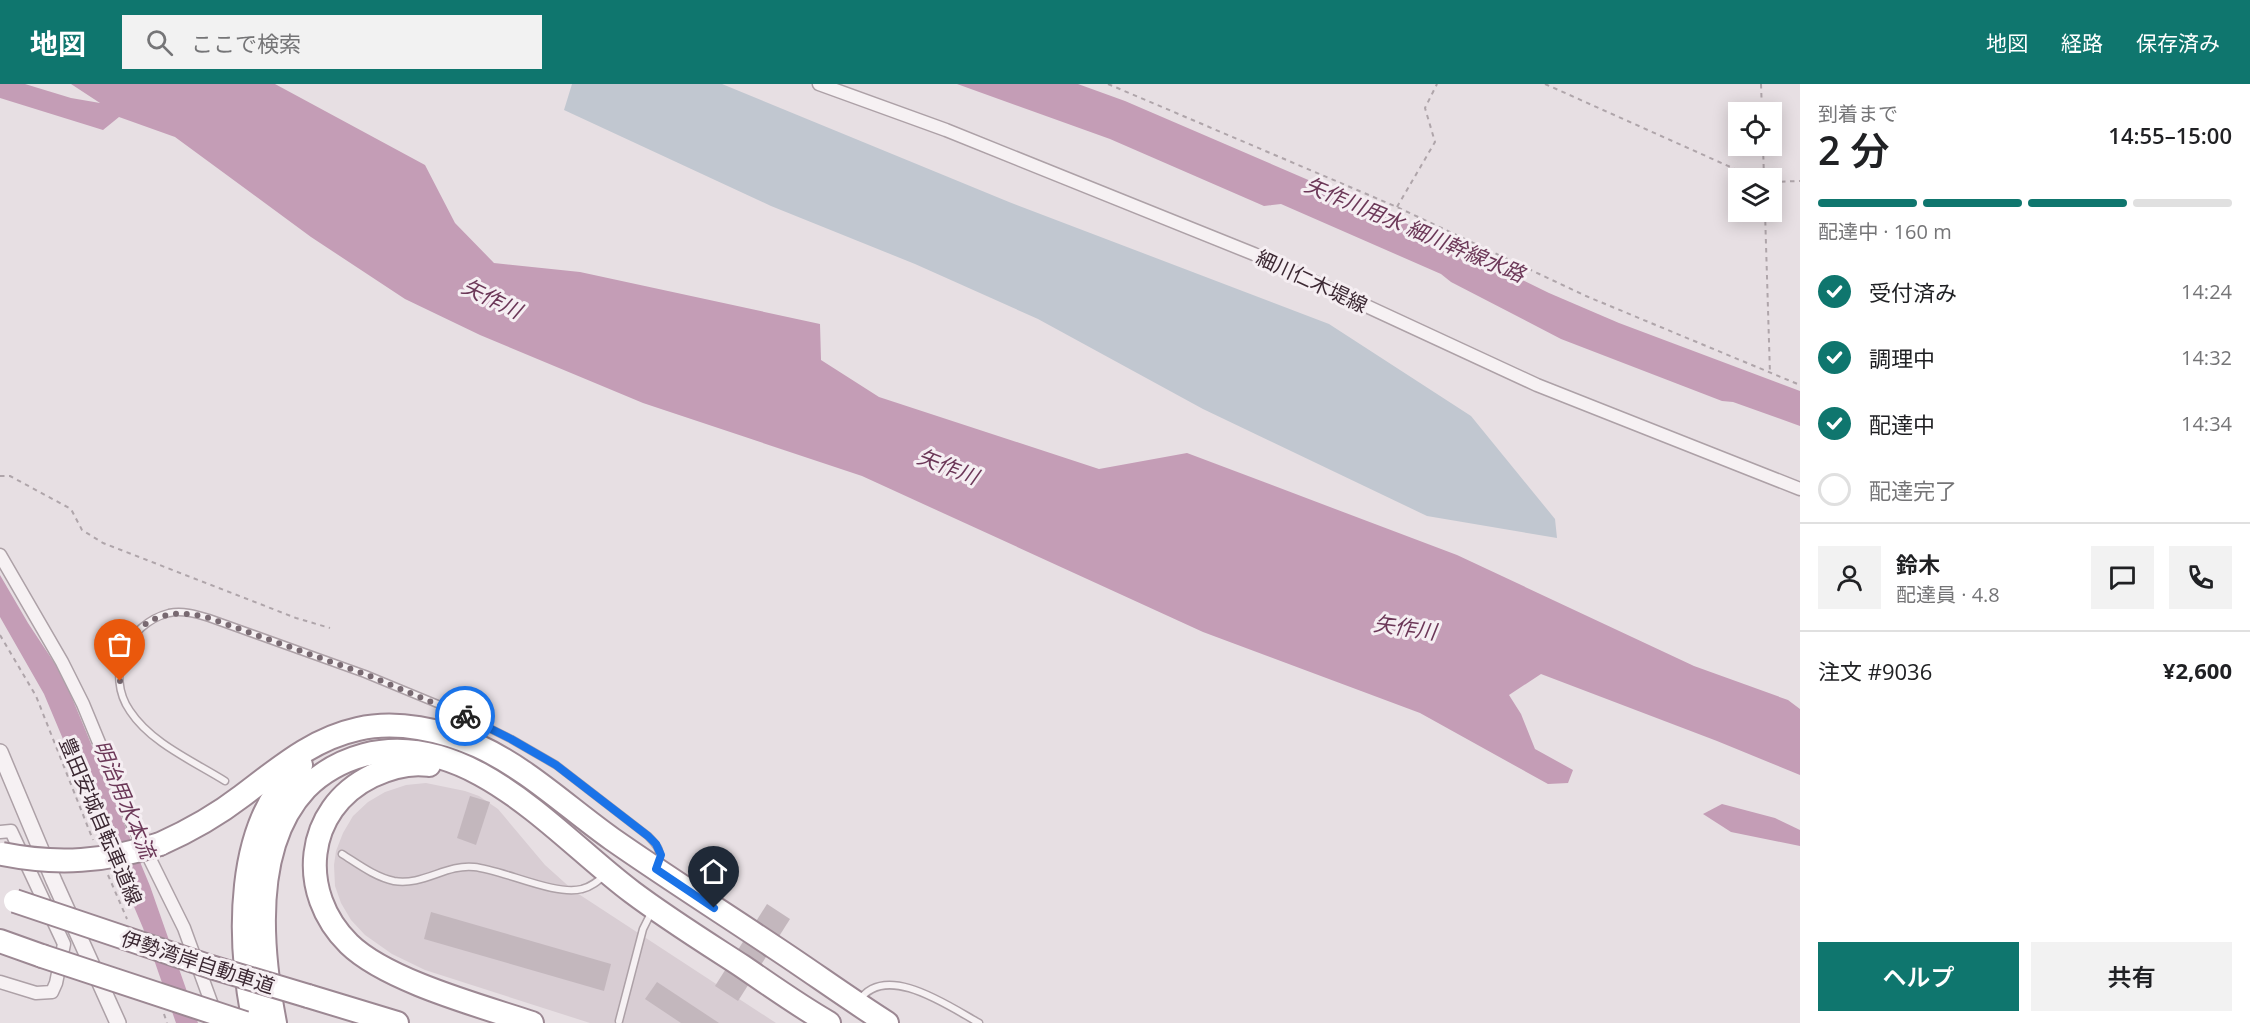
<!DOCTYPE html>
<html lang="ja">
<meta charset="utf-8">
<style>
body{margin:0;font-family:"Open Sans","Noto Sans JP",sans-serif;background:#f2f2f2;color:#202124;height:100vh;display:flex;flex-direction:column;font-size:22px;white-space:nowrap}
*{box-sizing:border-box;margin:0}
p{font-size:20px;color:#757577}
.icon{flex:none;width:33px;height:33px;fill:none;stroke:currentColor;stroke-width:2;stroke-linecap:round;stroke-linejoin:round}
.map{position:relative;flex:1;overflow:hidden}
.drawer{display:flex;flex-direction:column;background:#fff;width:450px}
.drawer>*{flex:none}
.fabs{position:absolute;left:1728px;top:18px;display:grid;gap:12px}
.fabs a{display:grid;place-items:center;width:54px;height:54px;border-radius:0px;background:#fff;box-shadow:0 3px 15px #0003;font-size:30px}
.pin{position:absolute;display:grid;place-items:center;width:51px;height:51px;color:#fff;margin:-62px -26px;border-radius:50% 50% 50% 0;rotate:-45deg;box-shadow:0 0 6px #0007}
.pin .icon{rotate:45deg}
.courier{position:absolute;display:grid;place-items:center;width:60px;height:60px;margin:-30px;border:4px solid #1a73e8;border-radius:50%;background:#fff;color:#222;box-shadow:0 2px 8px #0007}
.overview em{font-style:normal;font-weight:600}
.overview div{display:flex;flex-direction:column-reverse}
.overview{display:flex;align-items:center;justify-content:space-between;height:102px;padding:0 18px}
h1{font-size:39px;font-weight:600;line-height:45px}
.bar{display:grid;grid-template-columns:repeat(4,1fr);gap:9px 6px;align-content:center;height:72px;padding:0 18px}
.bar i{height:8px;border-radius:4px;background:#e0e0e0}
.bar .selected{background:#0f766e}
.bar p{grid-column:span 4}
.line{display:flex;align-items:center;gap:15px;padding:0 18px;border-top:2px solid #e0e0e0}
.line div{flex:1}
.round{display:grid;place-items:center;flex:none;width:63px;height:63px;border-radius:0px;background:#f2f2f2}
ol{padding:0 18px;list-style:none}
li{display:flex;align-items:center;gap:18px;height:66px}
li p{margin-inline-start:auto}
li .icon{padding:6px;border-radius:50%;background:#0f766e;color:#fff;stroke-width:4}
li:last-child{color:#757577}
li i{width:33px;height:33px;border:3px solid #e0e0e0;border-radius:50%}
.button{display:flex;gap:12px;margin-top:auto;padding:12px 18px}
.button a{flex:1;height:69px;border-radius:0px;background:#0f766e;color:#fff;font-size:24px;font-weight:600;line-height:69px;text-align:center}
.button a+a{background:#f2f2f2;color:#202124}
header{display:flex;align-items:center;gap:36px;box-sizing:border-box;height:84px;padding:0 30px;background:#0f766e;color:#fff}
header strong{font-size:28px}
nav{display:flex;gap:33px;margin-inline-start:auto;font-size:21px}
.search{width:420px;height:54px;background:#f2f2f2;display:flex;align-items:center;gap:15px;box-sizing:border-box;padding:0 21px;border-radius:0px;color:#757577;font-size:22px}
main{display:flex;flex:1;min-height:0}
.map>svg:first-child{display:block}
.built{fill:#d8cdd3}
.green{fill:#c1c7d0}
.water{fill:#c49db6}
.building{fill:#c3b7bd}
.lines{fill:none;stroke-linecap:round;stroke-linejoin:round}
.service-casing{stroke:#ada1a7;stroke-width:9}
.minor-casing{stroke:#ada1a7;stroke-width:15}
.tertiary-casing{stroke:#ada1a7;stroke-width:18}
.motorway-casing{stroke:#9c8893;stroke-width:26}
.path{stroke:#afa5aa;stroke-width:2;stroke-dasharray:4.5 4.5;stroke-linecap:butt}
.service{stroke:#f6f1f3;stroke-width:6}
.minor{stroke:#f6f1f3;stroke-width:12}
.tertiary{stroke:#f6f1f3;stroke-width:15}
.motorway{stroke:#fff;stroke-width:22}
.motorway-bridge-casing{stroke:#9c8893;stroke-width:26;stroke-linecap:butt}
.motorway-bridge{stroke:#fff;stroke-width:22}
.done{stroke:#786971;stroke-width:6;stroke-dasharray:0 10.8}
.route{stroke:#1a73e8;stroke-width:8}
.labels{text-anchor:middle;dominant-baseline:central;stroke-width:6;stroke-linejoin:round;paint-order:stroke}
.street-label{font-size:20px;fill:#3c2933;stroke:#f5eef2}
.water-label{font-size:21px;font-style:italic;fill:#6c3858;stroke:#f5eef2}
</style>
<header>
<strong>地図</strong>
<div class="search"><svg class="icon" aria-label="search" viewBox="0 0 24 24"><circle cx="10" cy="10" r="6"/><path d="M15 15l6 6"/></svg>ここで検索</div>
<nav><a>地図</a><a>経路</a><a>保存済み</a></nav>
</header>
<main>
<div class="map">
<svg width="1800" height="939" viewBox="0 0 1800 939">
<rect width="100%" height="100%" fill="#e7dfe3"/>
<polygon class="built" points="426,699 465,707 479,712 498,725 545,781 574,807 776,939 590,939 425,886 392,870 365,851 351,836 341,819 335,802 334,781 336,767 343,749 353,732 368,718 385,708 406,701"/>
<polygon class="green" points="572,0 722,0 1009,118 1329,240 1471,332 1555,435 1557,454 1427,432 1203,325 1038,235 915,180 771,122 564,26"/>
<g class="water">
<polygon points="0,0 25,0 71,14 100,19 71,0 275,0 425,81 455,139 494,179 580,188 820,240 821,276 879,313 1099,385 1187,369 1457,471 1694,582 1788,616 1800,625 1800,691 1717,657 1541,590 1509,611 1521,630 1535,665 1573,686 1568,699 1548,700 1420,629 1203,548 862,392 643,319 480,251 405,215 311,153 175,53 119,33 103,46 0,14"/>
<polygon points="957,0 1078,0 1125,17 1385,129 1549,209 1619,239 1800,307 1800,342 1733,318 1722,317 1561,255 1451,198 1441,190 1281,120 1264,122 1110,55"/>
<polygon points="0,491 28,539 63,592 150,802 198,939 176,939 143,844 60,648 44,610 0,533"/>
<polygon points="1722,720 1775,734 1800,746 1800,762 1731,748 1703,730"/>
</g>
<g class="building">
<polygon points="470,712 490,718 476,761 457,754"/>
<polygon points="767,820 790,835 738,917 715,902"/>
<polygon points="431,828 611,880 604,907 424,855"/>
<polygon points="657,898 719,939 681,939 645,915"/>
</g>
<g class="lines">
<g class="service-casing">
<g id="service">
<path d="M225 697C193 677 151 659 130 627 105 591 126 540 169 529 182 526 196 530 209 534L365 590 457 628 511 655 556 681 648 752C658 762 663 768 657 782"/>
<path d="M342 770C358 780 375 793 394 797 423 802 446 780 474 783 504 786 554 812 582 805 591 803 598 797 605 791"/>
<path d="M859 917C885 877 950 923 979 939"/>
<polyline points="619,937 643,845 652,827"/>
</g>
</g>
<g class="minor-casing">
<g id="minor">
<polyline points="819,0 946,46 1254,170 1537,301 1800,405"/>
<polyline points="0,471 62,578 83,620 133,741 184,844 215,929"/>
<polyline points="0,748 11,747 64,860 56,899 52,908 36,909 0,898"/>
</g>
</g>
<g class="tertiary-casing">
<polyline id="tertiary" points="0,668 54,797 118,939"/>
</g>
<g class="motorway-casing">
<g id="motorway">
<path d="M429 681C410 678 389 684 372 692 304 725 297 809 349 860 387 897 481 922 532 939"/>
<path d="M160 760C189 747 216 732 242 712 278 685 312 655 358 645 397 636 442 646 478 662 528 685 567 723 612 755 665 792 720 827 774 863 812 888 849 915 887 939"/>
<polyline points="0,857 42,872"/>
<polyline points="308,912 397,939"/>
<path d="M254 939C238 859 233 738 301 681"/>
<path d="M275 939C261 867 251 762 306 704 322 688 342 677 364 671 470 644 557 752 632 808 668 835 705 858 742 882 770 901 799 922 829 939"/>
</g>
</g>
<g class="path">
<polyline points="1108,0 1397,123 1586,212 1800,301"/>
<polyline points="1545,0 1755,94"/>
<polyline points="1761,0 1762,28"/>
<polyline points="1763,62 1764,94"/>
<polyline points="1772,98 1800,97"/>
<polyline points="1397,123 1435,58 1425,24 1437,0"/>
<polyline points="1765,128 1770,290"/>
<polyline points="0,392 10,392 71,425 82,446 103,459 296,534 330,544"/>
<polyline points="0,551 36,612 93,756"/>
<polyline points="108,791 127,835"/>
<polyline points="164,930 167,939"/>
</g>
<use href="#service" class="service"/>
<use href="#minor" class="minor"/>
<use href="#tertiary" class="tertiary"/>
<use href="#motorway" class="motorway"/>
<g class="motorway-bridge-casing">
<g id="motorway-bridge">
<path d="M2 770C57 781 106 778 160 760"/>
<polyline points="15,817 211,883 308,912"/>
<polyline points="42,872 245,939"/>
</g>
</g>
<use href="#motorway-bridge" class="motorway-bridge"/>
</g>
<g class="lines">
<path class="done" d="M120 597C121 544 158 519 209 534L365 590 465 632"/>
<polyline class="route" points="465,632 511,655 556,681 648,752 656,760 661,771 656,785 714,824"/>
</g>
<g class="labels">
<g class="street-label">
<text transform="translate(1312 197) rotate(25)">細川仁木堤線</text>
<text transform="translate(101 737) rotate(67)">豊田安城自転車道線</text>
<text transform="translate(198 878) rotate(18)">伊勢湾岸自動車道</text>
</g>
<g class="water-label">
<text transform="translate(1415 145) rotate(23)">矢作川用水 細川幹線水路</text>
<text transform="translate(492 214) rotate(26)">矢作川</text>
<text transform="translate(948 382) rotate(21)">矢作川</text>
<text transform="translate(1405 543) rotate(8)">矢作川</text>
<text transform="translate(125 715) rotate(67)">明治用水本流</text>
</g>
</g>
</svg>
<div class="fabs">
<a><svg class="icon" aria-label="locate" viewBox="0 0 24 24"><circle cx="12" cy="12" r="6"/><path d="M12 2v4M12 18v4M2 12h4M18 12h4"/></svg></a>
<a><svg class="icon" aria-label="layers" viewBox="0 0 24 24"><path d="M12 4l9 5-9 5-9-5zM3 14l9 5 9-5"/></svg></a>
</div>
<div class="pin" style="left:120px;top:597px;background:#ea580c"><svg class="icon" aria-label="bag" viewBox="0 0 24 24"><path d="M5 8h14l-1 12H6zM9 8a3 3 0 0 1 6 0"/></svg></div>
<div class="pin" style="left:714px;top:824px;background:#1f2937"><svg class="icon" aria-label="home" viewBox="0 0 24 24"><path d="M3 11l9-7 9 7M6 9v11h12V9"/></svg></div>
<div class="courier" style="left:465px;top:632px"><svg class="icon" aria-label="bike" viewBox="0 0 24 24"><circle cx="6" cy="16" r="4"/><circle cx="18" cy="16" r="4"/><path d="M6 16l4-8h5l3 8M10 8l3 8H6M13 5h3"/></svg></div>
</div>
<section class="drawer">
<div class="overview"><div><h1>2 分</h1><p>到着まで</p></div><em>14:55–15:00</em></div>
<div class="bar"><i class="selected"></i><i class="selected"></i><i class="selected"></i><i></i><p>配達中 · 160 m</p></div>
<ol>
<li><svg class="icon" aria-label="check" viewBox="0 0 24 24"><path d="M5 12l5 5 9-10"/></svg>受付済み<p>14:24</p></li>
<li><svg class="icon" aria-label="check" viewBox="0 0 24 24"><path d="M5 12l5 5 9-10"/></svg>調理中<p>14:32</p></li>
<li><svg class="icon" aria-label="check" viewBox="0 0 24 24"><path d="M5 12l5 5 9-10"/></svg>配達中<p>14:34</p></li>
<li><i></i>配達完了</li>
</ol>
<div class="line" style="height:108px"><a class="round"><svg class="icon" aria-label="person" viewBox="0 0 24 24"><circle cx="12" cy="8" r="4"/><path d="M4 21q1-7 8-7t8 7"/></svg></a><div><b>鈴木</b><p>配達員 · 4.8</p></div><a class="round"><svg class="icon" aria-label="chat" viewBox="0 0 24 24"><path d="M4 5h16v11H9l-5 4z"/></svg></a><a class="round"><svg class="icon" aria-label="phone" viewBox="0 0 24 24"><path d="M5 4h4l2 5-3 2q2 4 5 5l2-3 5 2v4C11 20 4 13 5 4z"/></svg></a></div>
<div class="line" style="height:78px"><div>注文 #9036</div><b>¥2,600</b></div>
<div class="button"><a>ヘルプ</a><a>共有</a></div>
</section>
</main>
